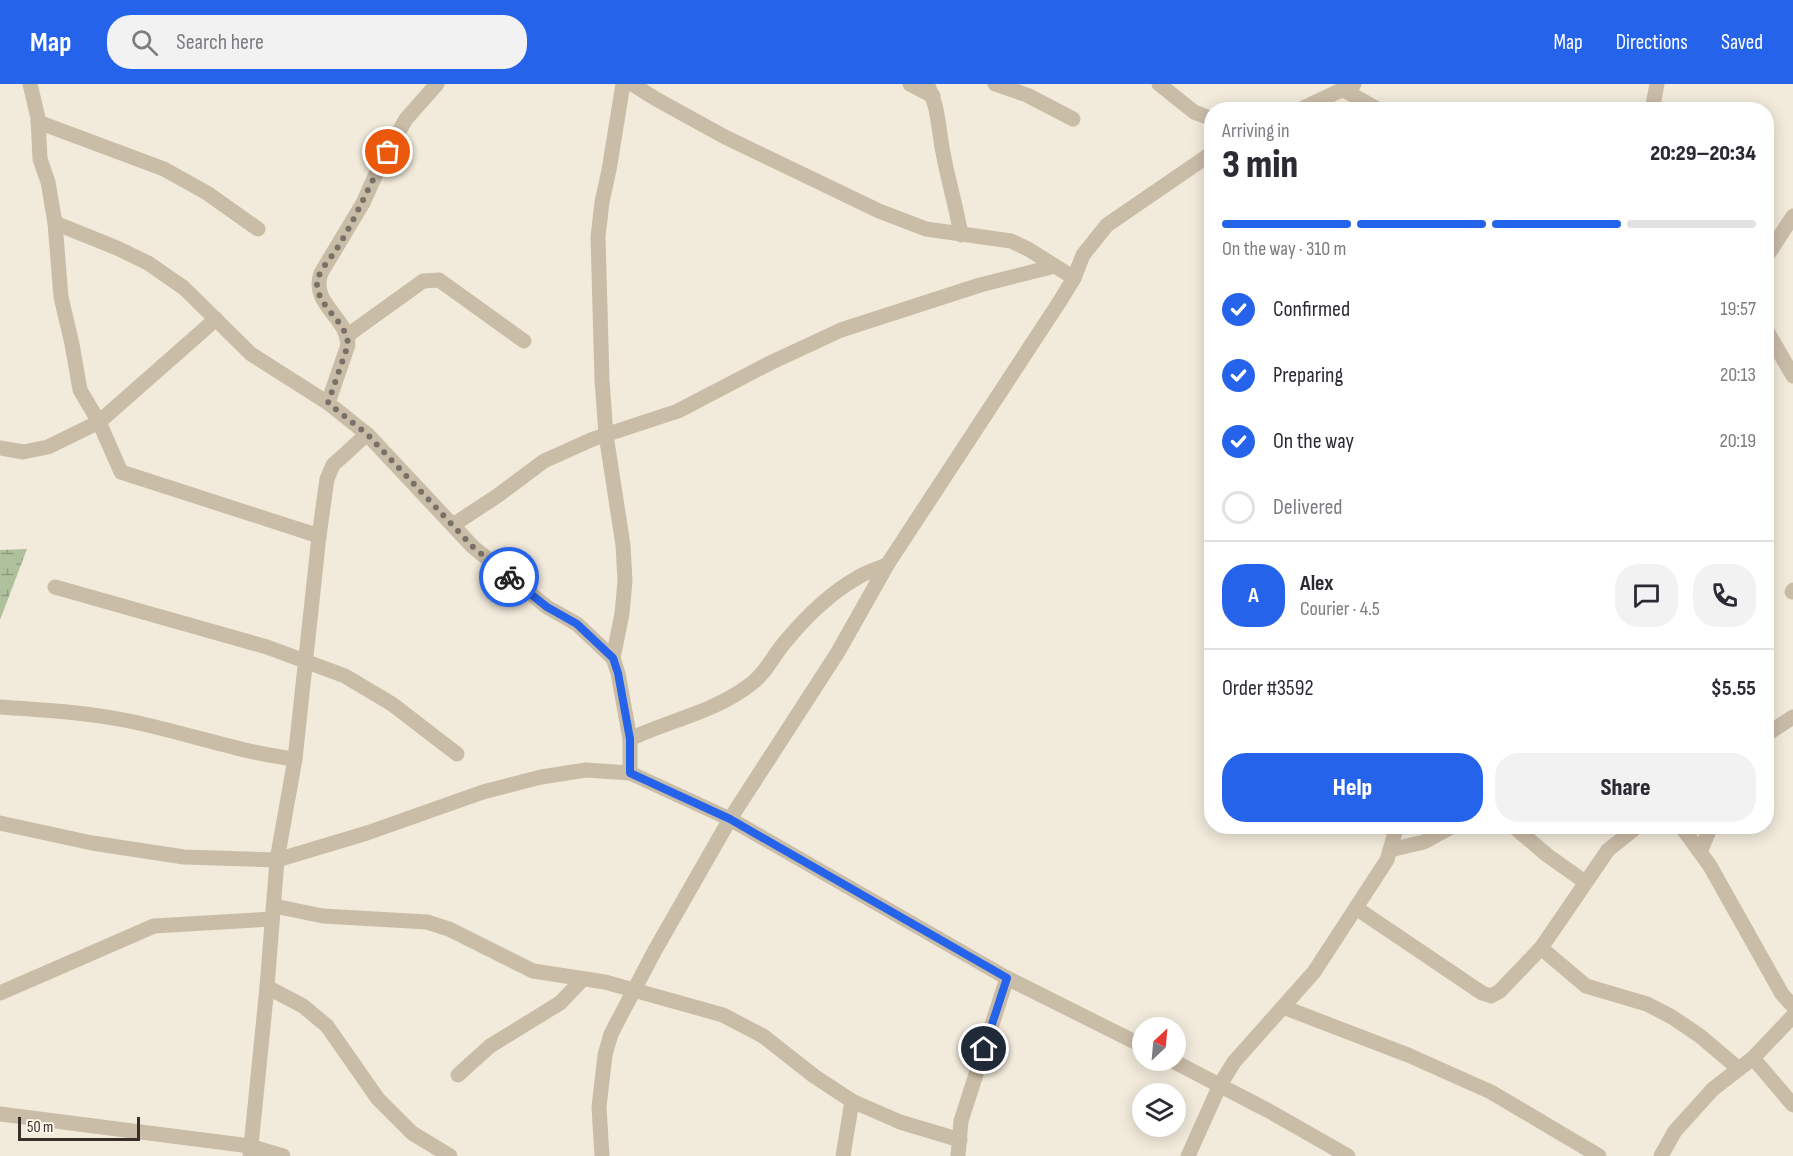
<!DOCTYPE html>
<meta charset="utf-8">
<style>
body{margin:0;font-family:"Sofia Sans Condensed",sans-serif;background:#f2f2f3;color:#2b2b33;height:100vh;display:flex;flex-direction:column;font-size:22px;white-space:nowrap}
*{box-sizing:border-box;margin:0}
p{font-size:20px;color:#7c7c81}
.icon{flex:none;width:33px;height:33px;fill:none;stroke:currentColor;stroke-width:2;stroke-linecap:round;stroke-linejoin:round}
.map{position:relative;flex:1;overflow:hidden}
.sheet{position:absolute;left:1204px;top:18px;width:570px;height:732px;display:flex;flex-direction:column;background:#fff;border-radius:24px;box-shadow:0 3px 15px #0003}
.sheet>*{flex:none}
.needle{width:39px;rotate:26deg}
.fabs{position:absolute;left:1132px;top:933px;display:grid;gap:12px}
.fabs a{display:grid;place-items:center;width:54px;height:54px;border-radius:50%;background:#fff;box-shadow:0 3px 15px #0003;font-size:30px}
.scale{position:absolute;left:18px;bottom:15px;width:122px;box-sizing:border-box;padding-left:6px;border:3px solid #372f28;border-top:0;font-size:16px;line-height:21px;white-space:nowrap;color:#372f28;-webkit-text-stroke:4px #faf5e8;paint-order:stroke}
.pin{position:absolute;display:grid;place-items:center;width:51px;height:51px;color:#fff;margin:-26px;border:3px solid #fff;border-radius:50%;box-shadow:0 2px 6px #0007}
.courier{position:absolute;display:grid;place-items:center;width:60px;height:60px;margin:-30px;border:4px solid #2563eb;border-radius:50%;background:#fff;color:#222;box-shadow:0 2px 8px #0007}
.overview em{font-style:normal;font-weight:800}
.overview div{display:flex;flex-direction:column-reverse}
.overview{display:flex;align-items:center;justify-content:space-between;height:102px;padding:0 18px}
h1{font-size:39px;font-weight:800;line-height:45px}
.bar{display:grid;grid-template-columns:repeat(4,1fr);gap:9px 6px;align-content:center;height:72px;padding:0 18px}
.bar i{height:8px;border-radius:4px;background:#e1e1e2}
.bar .active{background:#2563eb}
.bar p{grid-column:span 4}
.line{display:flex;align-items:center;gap:15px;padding:0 18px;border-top:2px solid #e1e1e2}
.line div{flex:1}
.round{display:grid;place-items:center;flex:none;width:63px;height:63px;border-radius:24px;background:#f2f2f3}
ol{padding:0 18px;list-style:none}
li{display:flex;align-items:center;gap:18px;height:66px}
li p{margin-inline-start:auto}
li .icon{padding:6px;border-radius:50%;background:#2563eb;color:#fff;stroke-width:4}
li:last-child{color:#7c7c81}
li i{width:33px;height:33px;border:3px solid #e1e1e2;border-radius:50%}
.primary-button{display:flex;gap:12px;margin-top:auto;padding:12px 18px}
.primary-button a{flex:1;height:69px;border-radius:24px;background:#2563eb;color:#fff;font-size:24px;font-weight:800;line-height:69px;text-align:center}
.primary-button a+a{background:#f2f2f3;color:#2b2b33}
header{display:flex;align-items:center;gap:36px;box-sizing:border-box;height:84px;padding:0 30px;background:#2563eb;color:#fff}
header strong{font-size:28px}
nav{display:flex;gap:33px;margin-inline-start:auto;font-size:21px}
.search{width:420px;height:54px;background:#f2f2f3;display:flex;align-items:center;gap:15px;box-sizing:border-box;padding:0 21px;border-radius:24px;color:#7c7c81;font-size:22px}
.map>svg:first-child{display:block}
.wetland{fill:url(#wetland-marsh)}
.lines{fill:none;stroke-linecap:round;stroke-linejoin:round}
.minor{stroke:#cabda8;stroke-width:15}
.done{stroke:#787167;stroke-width:6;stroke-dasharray:0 10.8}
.route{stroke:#2563eb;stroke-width:8}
</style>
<header>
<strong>Map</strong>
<div class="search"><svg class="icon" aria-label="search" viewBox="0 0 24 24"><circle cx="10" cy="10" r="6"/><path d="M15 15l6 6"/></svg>Search here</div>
<nav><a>Map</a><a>Directions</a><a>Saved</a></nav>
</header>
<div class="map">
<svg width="1793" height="1072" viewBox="0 0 1793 1072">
<defs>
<pattern id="wetland-marsh" width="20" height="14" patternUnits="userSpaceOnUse" patternTransform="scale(1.5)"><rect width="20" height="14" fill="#aec19c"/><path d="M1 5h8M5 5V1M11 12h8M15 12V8" fill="none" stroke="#8e9d7f"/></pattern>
</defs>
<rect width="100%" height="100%" fill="#f2ebdc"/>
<polygon class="wetland" points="27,465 0,536 0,466"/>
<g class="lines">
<g class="minor">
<polyline points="30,0 38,34 40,75 48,98 55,139 61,213 72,260 80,306 99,338 121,388 319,452"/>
<polyline points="623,0 609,86 602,118 598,153 602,296 606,351 623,461 625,497 622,530 613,574 618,589 630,655 630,689"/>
<polyline points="910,0 933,12"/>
<path d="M927 0C938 22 938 40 942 63 947 93 956 121 961 151"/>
<polyline points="995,0 1027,11 1073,35"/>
<polyline points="1159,0 1194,28 1212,35"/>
<polyline points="1342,5 1379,26"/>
<polyline points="1299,26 1354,0"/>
<polyline points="1652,26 1657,0"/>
<polyline points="38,38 164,85 207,109 258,145"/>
<polyline points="55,139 117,164 148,179 184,204 251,270 328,319 367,350 473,463 547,523 577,540 613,574"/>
<polyline points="1767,172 1793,132"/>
<polyline points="1074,194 1083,171 1107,141 1212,69"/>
<polyline points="1767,247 1793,292"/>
<polyline points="348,251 423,197 439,196 524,257"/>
<path d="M328 319 348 261C347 232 310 220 321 189L363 119 380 81 406 35 437 0"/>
<polyline points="0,364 23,368 48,363 99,338 216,235"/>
<polyline points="453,441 497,412 544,377 593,355 678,327 770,279 841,246 980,201 1055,182"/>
<polyline points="55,503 267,563 345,592 392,620 457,670"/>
<polyline points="1792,508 1793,506"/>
<path d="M0 623C41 626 83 628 124 636 182 647 236 668 295 675"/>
<polyline points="1767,650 1793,633"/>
<path d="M630 655C670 636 715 628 751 600 766 589 773 572 785 558 805 534 830 509 857 494 866 488 877 485 887 481"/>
<polyline points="0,739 92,759 184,773 277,776 367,749 483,708 541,693 586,686 630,689 730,735 1007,894 1143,962"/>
<polyline points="1513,742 1547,771 1585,798"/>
<polyline points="1681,742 1710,782 1782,910 1793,922"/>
<polyline points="1390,766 1424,758 1453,742"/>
<polyline points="1700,768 1711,742"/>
<polyline points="274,822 323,832 427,838 449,845 533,887 605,898 723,931 763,952 814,992 852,1017 900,1038 960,1056"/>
<polyline points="1356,824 1482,909 1491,912 1500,907 1541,864 1608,766 1638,742"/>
<polyline points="1541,864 1586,902 1647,920 1672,933 1700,952 1739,985"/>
<polyline points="267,903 303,922 327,942 378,1015 412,1049 450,1072"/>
<polyline points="0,909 154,842 272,835"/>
<polyline points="1283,923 1408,971 1491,1008 1599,1072"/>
<polyline points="1753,974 1793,1021"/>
<polyline points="1171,976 1269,1027 1348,1072"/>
<polyline points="458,991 490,962 560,919 583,895"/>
<polyline points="0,1030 250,1062 283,1072"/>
<polyline points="250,1072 267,903 277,776 295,675 319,452 327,395 333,381 367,350"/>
<polyline points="602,1072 599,1023 605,971 611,950 654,868 730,735 838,568 887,481 1060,217 1074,194 1028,165 1011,157 926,145 879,127 725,53 656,15 632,0"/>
<polyline points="843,1072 852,1017"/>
<polyline points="958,1072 961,1037 1007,894"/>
<polyline points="1188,1072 1220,1001 1234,978 1314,888 1387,776 1397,742"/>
<polyline points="1661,1072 1675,1047 1713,1005 1753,974 1793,932"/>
</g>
</g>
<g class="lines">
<path class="done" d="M388 68C369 100 356 135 336 166 330 175 316 190 317 201 319 225 347 237 348 261L328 319 367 350 473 463 509 493"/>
<polyline class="route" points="509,493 547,523 577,540 613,574 618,589 630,655 630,689 730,735 1007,894 984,965"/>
</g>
</svg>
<div class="fabs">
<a><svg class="needle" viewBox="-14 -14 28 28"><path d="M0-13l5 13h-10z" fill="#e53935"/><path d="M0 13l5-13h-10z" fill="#7c7c81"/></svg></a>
<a><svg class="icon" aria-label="layers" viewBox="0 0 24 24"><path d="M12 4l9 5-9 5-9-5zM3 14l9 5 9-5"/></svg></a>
</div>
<div class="scale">50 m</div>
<div class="pin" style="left:388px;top:68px;background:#ea580c"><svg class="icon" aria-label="bag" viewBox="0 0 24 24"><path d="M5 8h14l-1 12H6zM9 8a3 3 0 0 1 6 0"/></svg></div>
<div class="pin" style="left:984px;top:965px;background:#1f2937"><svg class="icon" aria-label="home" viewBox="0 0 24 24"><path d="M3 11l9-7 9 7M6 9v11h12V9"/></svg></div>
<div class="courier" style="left:509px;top:493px"><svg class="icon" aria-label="bike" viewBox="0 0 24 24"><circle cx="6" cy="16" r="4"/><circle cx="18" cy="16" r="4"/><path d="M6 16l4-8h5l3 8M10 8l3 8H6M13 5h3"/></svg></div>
<section class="sheet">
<div class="overview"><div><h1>3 min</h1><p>Arriving in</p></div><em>20:29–20:34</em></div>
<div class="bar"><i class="active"></i><i class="active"></i><i class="active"></i><i></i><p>On the way · 310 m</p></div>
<ol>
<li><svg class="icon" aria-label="check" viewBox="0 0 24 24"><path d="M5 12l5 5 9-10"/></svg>Confirmed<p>19:57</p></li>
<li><svg class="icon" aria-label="check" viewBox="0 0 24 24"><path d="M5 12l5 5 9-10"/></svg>Preparing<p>20:13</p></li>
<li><svg class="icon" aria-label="check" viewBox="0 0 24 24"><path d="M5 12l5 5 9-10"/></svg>On the way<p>20:19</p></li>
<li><i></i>Delivered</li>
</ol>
<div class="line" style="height:108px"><b class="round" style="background:#2563eb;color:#fff">A</b><div><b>Alex</b><p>Courier · 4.5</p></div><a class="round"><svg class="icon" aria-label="chat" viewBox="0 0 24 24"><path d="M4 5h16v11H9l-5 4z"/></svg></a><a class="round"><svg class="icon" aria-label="phone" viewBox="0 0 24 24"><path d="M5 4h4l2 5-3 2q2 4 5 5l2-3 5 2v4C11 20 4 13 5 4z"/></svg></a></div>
<div class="line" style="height:78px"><div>Order #3592</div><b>$5.55</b></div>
<div class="primary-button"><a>Help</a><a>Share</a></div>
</section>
</div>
